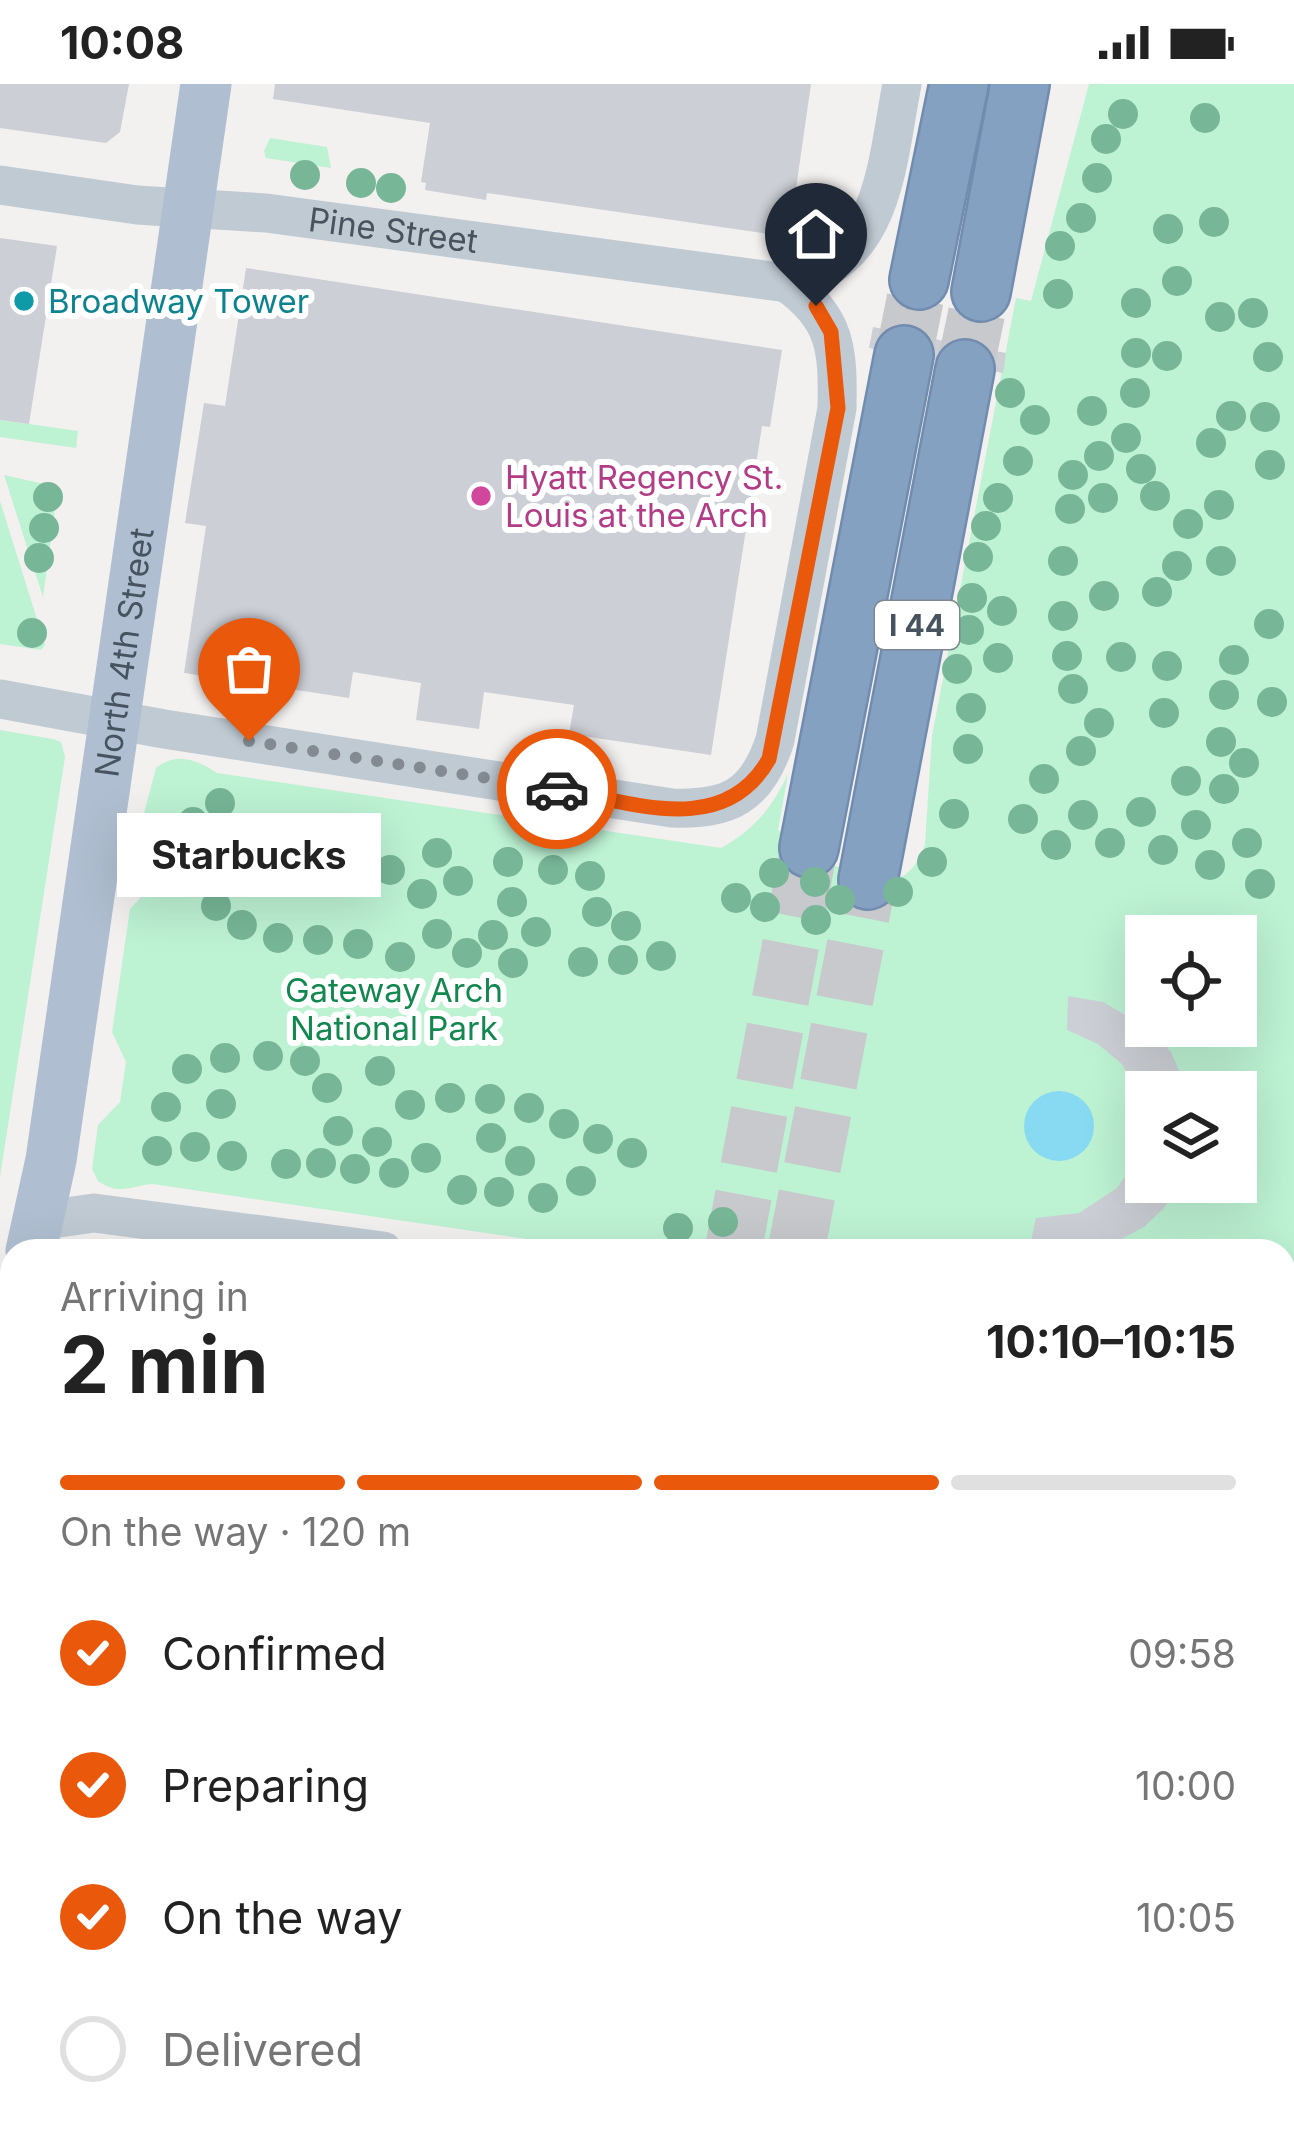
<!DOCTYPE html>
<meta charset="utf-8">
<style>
body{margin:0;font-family:Inter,sans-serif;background:#f2f2f2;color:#222;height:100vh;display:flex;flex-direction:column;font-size:45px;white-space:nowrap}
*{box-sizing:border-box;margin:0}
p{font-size:39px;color:#767676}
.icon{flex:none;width:66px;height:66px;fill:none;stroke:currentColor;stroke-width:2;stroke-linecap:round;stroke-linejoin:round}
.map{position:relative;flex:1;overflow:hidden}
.side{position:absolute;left:0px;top:1155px;width:1296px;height:900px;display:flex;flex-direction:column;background:#fff;border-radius:36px 36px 0 0;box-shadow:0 12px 48px #0002}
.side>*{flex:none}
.fabs{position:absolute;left:1125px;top:831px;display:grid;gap:24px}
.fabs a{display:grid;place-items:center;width:132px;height:132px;border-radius:0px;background:#fff;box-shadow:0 12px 48px #0002;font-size:60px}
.pin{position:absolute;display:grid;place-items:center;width:102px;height:102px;color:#fff;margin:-123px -51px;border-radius:50% 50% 50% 0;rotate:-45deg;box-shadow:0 0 12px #0007}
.pin .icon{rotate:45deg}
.courier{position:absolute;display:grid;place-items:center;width:120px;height:120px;margin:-60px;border:9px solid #ea580c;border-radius:50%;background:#fff;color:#222;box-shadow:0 3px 15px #0007}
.bubble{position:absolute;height:84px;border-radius:0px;background:#fff;box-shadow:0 12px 48px #0002;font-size:39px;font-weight:700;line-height:84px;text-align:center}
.headline em{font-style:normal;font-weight:700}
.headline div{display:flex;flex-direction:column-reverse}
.headline{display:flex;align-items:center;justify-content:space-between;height:204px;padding:0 60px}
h1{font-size:78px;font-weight:700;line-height:90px}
.bar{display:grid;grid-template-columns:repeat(4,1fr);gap:18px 12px;align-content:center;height:144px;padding:0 60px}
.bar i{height:15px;border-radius:9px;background:#e0e0e0}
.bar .current{background:#ea580c}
.bar p{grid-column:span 4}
ol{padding:0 60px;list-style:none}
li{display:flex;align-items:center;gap:36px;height:132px}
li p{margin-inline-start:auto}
li .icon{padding:12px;border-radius:50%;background:#ea580c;color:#fff;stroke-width:4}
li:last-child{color:#767676}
li i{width:66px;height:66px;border:6px solid #e0e0e0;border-radius:50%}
.status{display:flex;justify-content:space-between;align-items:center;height:84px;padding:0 60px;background:#fff;direction:ltr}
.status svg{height:33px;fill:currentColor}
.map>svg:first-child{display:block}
.commercial{fill:#fdf8ea}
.green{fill:#bdf2d3;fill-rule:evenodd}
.water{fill:#88d9f2}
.building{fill:#cccfd5}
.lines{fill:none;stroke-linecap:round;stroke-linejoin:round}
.highway-tunnel{stroke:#c8c9cc;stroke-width:57;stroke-dasharray:57 28;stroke-linecap:butt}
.highway-casing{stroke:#718cae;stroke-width:62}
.minor{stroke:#c0cad3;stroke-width:39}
.major{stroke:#afbfd1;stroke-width:51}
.highway{stroke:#85a1c2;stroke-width:57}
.tree{fill:#77b697}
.done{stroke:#838a92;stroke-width:12;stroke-dasharray:0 21.6}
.route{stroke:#ea580c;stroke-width:15}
.culture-dot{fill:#0f9aa8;stroke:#fff;stroke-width:4.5}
.hotel-dot{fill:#d1479c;stroke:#fff;stroke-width:4.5}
.labels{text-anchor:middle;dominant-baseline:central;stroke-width:12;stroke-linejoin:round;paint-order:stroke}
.shield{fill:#fff;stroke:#7e878f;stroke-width:3}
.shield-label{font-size:30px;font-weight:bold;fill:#47535f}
.street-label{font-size:33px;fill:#47535f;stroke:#fff}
.culture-label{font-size:33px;fill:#0d838f;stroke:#fff;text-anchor:start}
.hotel-label{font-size:33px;fill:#b23c85;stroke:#fff;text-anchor:start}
.park-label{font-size:33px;fill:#12874f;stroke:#fff}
</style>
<div class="status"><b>10:08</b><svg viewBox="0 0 49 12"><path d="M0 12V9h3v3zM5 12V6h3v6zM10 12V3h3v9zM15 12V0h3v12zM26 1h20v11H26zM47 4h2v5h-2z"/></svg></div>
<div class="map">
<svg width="1294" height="2055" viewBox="0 0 1294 2055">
<rect width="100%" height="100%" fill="#f3f0f0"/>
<polygon class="commercial" points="12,1787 12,2043 211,2043 209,2055 0,2055 0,1788"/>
<g class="green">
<path d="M1089 0H1294V2055H783L784 2043H1284V1167H609L152 1100C130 1102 119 1112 98 1097L92 1085 98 1041 120 1018 126 978 112 948 130 825 152 801 159 763 144 729 156 684C177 667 197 676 217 689L721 764C754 746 772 724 788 690L778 746C822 772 900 838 925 760L932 652 1016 214 1031 217ZM1146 852H1236V942H1146ZM1146 1008H1236V1098H1146Z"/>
<polygon points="270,54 327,63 331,84 266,74 264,67"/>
<polygon points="0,336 78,347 76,364 0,353"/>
<polygon points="4,391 58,403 43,513"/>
<polygon points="0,417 45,561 41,566 0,560"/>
<polygon points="0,646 53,655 61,658 65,673 0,1093"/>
</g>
<circle class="water" cx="1059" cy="1042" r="35"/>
<g class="building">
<polygon points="0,0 129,0 120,48 106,59 0,44"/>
<polygon points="275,0 811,0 789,153 487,109 486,116 425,106 426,99 421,98 430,39 273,15"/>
<polygon points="0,154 57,162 29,340 0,336"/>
<polygon points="246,184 782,266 770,343 762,342 711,671 569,650 574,621 484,608 479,645 416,636 421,599 353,588 349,614 184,589 206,442 185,439 204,319 225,322"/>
<polygon points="873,243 1006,269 1003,289 869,264"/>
<polygon points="1068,912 1103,918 1153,947 1171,968 1188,1008 1146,1008 1143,1039 1137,1007 1122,980 1098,960 1067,946"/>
<polygon points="1144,1042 1146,1098 1180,1098 1164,1124 1144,1143 1099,1167 1029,1167 1036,1134 1079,1129 1117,1104 1134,1079"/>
<polygon points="12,1858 12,2043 205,2043 203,2055 0,2055 0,1896"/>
</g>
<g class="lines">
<g class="highway-tunnel">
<polyline points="904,271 919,196"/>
<polyline points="965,285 981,208"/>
<polyline points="733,1167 809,764"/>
<polyline points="796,1167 868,796"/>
</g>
<g class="highway-casing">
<g id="highway">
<polyline points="919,196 959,0"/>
<polyline points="981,208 1020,0"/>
<polyline points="809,764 904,271"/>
<polyline points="868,796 965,285"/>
<polyline points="595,2055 596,2043"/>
<polyline points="656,2055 657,2043"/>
</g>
</g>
<g class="minor">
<path id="s1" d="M0 101 137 121 266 129 787 199C885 178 886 82 902 0"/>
<path d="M0 615 164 645 672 724C729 726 757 712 775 656L837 324C838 267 837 234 787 199"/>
<polyline points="38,1137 94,1129 383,1167"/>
<polyline points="0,1730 12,1732"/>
<polyline points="497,2055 499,2043"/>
<polyline points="740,2055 741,2043"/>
</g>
<g class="major">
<path id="s2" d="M31 1167 51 1076 206 0"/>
<polyline points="0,1339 12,1263"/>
</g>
<use href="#highway" class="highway"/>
</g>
<g class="tree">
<circle cx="1123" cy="30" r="15"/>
<circle cx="1205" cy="34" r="15"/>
<circle cx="1106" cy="55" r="15"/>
<circle cx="305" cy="91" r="15"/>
<circle cx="1097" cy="94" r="15"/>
<circle cx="361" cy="99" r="15"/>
<circle cx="391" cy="104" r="15"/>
<circle cx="1081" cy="134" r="15"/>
<circle cx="1214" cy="138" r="15"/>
<circle cx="1168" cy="145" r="15"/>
<circle cx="1060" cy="162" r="15"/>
<circle cx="1177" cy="197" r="15"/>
<circle cx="1058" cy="210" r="15"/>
<circle cx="1136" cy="219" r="15"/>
<circle cx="1253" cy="229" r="15"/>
<circle cx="1220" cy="233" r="15"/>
<circle cx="1136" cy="269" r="15"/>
<circle cx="1167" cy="272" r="15"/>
<circle cx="1268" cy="273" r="15"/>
<circle cx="1010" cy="309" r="15"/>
<circle cx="1135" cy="309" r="15"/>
<circle cx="1092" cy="327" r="15"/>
<circle cx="1231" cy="332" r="15"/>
<circle cx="1265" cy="333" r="15"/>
<circle cx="1035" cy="336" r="15"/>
<circle cx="1126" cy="354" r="15"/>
<circle cx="1211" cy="359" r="15"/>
<circle cx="1099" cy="372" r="15"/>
<circle cx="1018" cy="377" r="15"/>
<circle cx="1270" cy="381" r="15"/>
<circle cx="1141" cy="385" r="15"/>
<circle cx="1073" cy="391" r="15"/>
<circle cx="1155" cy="412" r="15"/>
<circle cx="48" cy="413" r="15"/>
<circle cx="998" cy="414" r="15"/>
<circle cx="1103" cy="414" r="15"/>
<circle cx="1219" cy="421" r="15"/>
<circle cx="1070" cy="425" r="15"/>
<circle cx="1188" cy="440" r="15"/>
<circle cx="986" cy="442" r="15"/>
<circle cx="44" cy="444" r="15"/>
<circle cx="978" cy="473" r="15"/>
<circle cx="39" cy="474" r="15"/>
<circle cx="1063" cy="477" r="15"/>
<circle cx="1221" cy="477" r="15"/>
<circle cx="1177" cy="482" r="15"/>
<circle cx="1157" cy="508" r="15"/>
<circle cx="1104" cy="512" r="15"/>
<circle cx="972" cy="514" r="15"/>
<circle cx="1002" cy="527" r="15"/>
<circle cx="1063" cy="532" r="15"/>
<circle cx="1269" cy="540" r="15"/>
<circle cx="969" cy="546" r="15"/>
<circle cx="32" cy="549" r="15"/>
<circle cx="1067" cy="572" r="15"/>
<circle cx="1121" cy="573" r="15"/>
<circle cx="998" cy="574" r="15"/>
<circle cx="1234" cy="576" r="15"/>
<circle cx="1167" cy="582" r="15"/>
<circle cx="957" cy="585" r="15"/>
<circle cx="1073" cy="605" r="15"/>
<circle cx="1224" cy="611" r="15"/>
<circle cx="1272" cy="618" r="15"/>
<circle cx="971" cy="624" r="15"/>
<circle cx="1164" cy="629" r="15"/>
<circle cx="1099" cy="639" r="15"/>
<circle cx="1221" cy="658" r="15"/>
<circle cx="968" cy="665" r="15"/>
<circle cx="1081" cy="667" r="15"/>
<circle cx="1244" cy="679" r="15"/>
<circle cx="1044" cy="695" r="15"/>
<circle cx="1186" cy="697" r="15"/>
<circle cx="1224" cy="705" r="15"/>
<circle cx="220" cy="719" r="15"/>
<circle cx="1141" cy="728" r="15"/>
<circle cx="954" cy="730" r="15"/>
<circle cx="1083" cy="731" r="15"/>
<circle cx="1023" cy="735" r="15"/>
<circle cx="193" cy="738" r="15"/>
<circle cx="1196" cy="741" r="15"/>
<circle cx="325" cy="745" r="15"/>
<circle cx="224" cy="750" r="15"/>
<circle cx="258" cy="758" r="15"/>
<circle cx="1110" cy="759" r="15"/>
<circle cx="1247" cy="759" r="15"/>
<circle cx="1056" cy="761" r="15"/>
<circle cx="1163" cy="766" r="15"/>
<circle cx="437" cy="769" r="15"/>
<circle cx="298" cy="778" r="15"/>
<circle cx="508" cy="778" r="15"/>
<circle cx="932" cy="778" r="15"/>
<circle cx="351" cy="780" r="15"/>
<circle cx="1210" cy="781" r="15"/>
<circle cx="390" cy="786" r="15"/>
<circle cx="553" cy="786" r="15"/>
<circle cx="197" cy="787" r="15"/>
<circle cx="774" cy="789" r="15"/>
<circle cx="590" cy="792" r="15"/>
<circle cx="458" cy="797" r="15"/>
<circle cx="815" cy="798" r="15"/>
<circle cx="1260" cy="800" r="15"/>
<circle cx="898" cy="808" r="15"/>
<circle cx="422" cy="810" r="15"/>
<circle cx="736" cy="814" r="15"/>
<circle cx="840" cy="816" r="15"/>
<circle cx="512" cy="818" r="15"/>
<circle cx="216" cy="822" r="15"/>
<circle cx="765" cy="823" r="15"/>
<circle cx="597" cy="828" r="15"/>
<circle cx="816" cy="836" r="15"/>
<circle cx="242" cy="841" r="15"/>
<circle cx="626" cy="842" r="15"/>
<circle cx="536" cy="848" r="15"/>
<circle cx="437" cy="850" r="15"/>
<circle cx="493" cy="851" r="15"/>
<circle cx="278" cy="854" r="15"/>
<circle cx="318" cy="856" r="15"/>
<circle cx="358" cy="860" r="15"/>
<circle cx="467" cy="869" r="15"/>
<circle cx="661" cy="872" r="15"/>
<circle cx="400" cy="873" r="15"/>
<circle cx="623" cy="876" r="15"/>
<circle cx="583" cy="878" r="15"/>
<circle cx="513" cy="879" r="15"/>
<circle cx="268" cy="972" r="15"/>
<circle cx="225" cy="974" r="15"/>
<circle cx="305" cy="977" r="15"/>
<circle cx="187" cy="985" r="15"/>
<circle cx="380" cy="987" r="15"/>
<circle cx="327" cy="1004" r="15"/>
<circle cx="450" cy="1014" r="15"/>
<circle cx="490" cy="1015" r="15"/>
<circle cx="221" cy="1020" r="15"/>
<circle cx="410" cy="1021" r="15"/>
<circle cx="166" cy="1023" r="15"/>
<circle cx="529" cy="1024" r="15"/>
<circle cx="564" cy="1040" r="15"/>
<circle cx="338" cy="1047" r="15"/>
<circle cx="491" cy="1054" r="15"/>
<circle cx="598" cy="1055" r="15"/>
<circle cx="377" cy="1058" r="15"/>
<circle cx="195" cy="1063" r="15"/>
<circle cx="157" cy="1067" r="15"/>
<circle cx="632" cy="1069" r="15"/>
<circle cx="232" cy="1072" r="15"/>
<circle cx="426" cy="1074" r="15"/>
<circle cx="520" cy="1077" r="15"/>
<circle cx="321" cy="1079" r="15"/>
<circle cx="286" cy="1080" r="15"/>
<circle cx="355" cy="1085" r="15"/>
<circle cx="394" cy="1089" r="15"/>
<circle cx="581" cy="1097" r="15"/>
<circle cx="462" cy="1106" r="15"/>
<circle cx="499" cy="1108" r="15"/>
<circle cx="543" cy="1114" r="15"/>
<circle cx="723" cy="1138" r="15"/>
<circle cx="678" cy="1144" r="15"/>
</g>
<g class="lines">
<polyline class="done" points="249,657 557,705"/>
<path class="route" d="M557 705C631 718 724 755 769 675L838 324 831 248 816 222"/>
</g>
<circle class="culture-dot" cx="24" cy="217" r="12"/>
<circle class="hotel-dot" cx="481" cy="412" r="12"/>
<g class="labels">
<rect class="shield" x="875" y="517" width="84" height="48" rx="9"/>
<g class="shield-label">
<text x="917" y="541">I 44</text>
</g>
<g class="street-label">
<text stroke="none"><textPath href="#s1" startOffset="396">Pine Street</textPath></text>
<text stroke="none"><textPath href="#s2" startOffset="606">North 4th Street</textPath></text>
</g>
<g class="culture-label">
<text x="48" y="217">Broadway Tower</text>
</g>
<g class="hotel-label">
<text x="505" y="393">Hyatt Regency St.<tspan x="505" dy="38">Louis at the Arch</tspan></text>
</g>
<g class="park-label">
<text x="394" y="906">Gateway Arch<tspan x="394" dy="38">National Park</tspan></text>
</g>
</g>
</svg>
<div class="fabs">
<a><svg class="icon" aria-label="locate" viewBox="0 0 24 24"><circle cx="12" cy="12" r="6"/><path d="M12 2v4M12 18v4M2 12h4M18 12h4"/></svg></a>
<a><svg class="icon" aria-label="layers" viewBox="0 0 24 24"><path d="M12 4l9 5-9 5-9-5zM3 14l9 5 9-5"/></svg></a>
</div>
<div class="pin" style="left:249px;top:657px;background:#ea580c"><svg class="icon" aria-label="bag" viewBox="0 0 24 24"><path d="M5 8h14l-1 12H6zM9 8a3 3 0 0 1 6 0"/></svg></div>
<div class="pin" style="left:816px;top:222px;background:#1f2937"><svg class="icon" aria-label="home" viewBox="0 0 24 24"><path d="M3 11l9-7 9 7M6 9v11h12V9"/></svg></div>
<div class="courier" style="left:557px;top:705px"><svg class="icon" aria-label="car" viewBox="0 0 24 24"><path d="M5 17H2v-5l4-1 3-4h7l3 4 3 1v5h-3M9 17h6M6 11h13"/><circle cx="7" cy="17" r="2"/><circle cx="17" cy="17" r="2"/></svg></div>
<div class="bubble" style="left:117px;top:729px;width:264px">Starbucks</div>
<section class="side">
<div class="headline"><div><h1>2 min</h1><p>Arriving in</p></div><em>10:10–10:15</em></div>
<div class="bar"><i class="current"></i><i class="current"></i><i class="current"></i><i></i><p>On the way · 120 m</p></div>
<ol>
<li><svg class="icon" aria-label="check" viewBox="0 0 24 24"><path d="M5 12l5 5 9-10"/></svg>Confirmed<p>09:58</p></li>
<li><svg class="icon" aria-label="check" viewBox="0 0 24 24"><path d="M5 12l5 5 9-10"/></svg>Preparing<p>10:00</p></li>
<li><svg class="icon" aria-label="check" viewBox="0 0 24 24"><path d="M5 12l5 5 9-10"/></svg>On the way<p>10:05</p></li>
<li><i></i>Delivered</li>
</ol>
</section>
</div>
